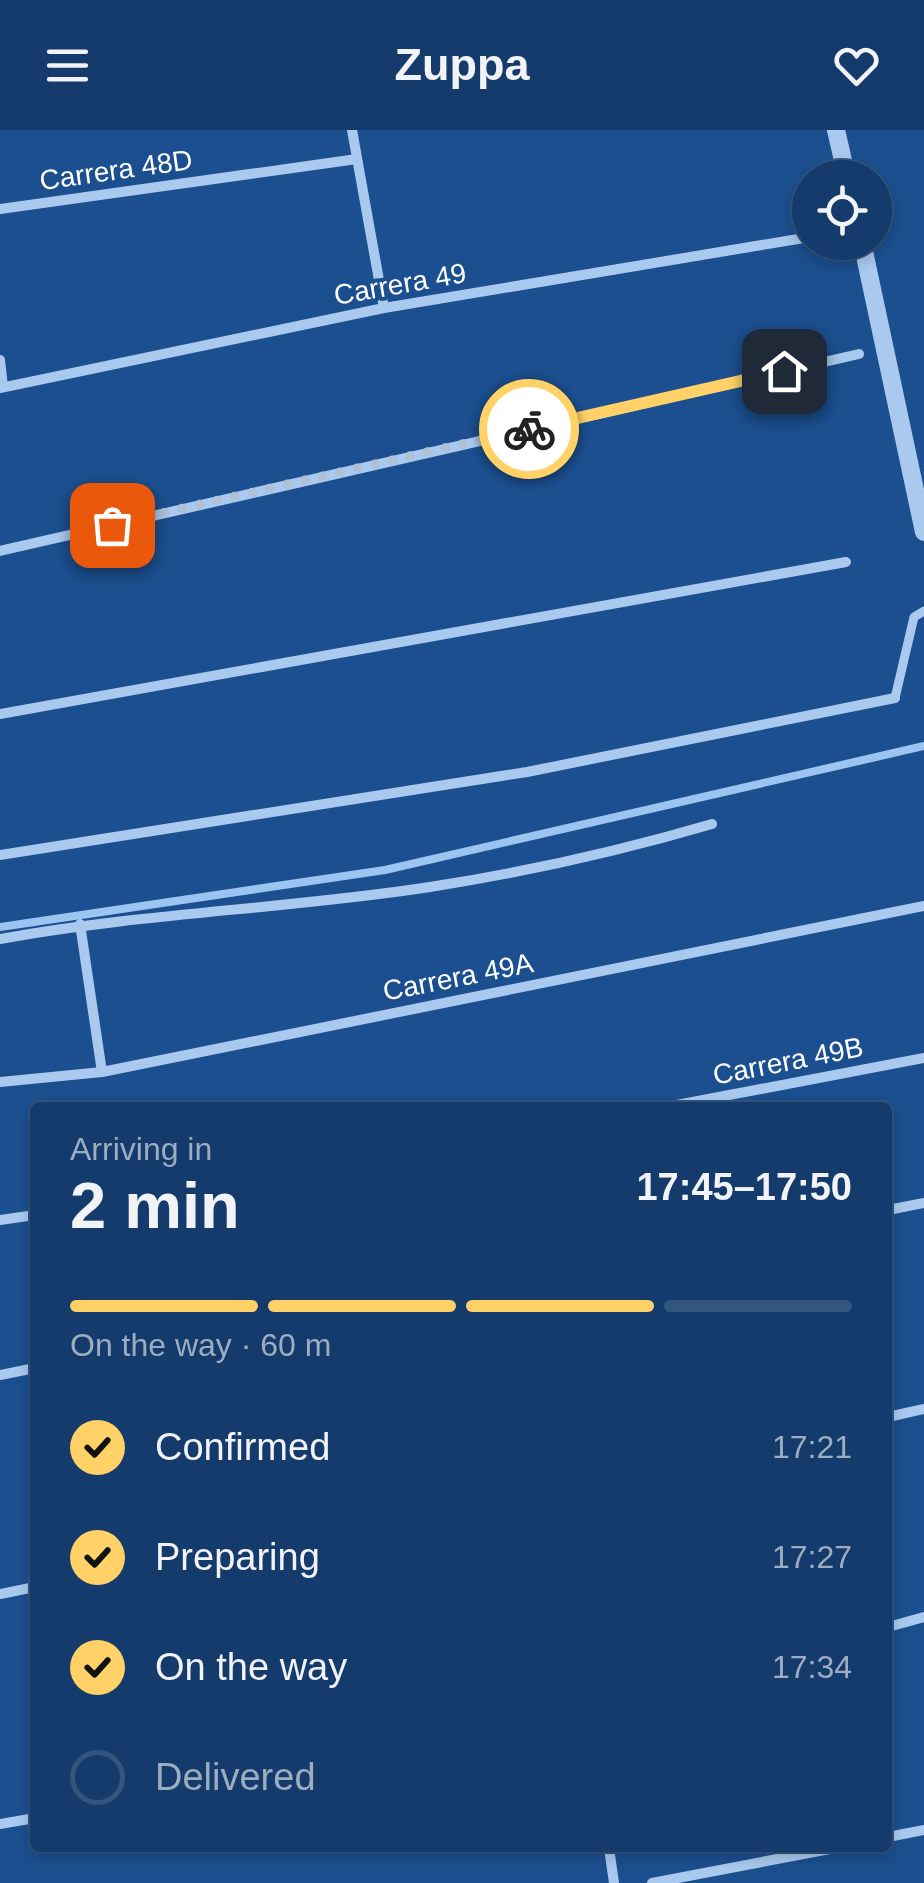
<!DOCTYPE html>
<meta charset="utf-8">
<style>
body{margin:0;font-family:Arial,sans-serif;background:#1d4271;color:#f1f3f6;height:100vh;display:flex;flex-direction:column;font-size:38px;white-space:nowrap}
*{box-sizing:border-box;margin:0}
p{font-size:32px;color:#9dadc1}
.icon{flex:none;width:55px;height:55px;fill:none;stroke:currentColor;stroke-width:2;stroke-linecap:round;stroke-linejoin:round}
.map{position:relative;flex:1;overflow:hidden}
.details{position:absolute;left:30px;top:972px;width:862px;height:750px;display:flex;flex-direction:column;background:#143b6b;border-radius:10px;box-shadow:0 5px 15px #0003,0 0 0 2px #33557e}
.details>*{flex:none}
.fabs{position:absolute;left:792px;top:30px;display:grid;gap:20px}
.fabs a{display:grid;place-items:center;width:100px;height:100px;border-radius:50%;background:#143b6b;box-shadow:0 5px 15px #0003,0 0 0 2px #33557e;font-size:50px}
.pin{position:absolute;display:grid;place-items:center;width:85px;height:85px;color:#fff;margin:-42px;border-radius:20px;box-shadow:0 5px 15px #0006}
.courier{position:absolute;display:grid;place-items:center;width:100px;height:100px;margin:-50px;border:8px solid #ffd166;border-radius:50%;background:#fff;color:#222;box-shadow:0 2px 12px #0007}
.headline em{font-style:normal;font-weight:600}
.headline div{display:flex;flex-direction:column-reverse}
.headline{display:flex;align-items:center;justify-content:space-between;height:170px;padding:0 40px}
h1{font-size:65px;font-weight:600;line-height:75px}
.bar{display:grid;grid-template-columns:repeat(4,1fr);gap:15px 10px;align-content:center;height:120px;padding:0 40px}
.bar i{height:12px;border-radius:8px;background:#33557e}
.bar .current{background:#ffd166}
.bar p{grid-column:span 4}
ol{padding:0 40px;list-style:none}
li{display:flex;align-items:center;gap:30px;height:110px}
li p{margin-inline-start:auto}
li .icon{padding:10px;border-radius:50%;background:#ffd166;color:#111;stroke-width:4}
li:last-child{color:#9dadc1}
li i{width:55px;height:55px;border:5px solid #33557e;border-radius:50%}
header{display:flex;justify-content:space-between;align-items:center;height:130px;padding:0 40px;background:#143b6b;font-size:45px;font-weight:600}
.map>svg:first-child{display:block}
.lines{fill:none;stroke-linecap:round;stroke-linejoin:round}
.stream{stroke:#9cc4f0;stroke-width:8}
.pedestrian{stroke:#a9c9ee;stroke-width:9}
.minor{stroke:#a9c9ee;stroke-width:10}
.tertiary{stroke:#a9c9ee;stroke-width:18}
.done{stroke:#afc1d8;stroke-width:10;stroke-dasharray:0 18}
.route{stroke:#ffd166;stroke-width:12}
.labels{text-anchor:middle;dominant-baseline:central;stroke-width:8;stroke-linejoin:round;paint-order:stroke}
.street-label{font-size:28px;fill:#fff;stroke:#1b4f8f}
</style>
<header><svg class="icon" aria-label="menu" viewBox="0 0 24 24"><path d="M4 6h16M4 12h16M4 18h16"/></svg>Zuppa<svg class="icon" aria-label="heart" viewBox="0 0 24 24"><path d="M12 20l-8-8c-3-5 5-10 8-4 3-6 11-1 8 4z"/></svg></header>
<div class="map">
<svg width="924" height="1753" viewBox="0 0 924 1753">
<rect width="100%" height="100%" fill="#1b4f8f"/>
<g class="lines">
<polyline class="stream" points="0,797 385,740 924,616"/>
<polyline class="pedestrian" points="895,568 914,487 924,481"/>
<g class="minor">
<polyline points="352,0 384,178"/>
<polyline points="0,79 357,29"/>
<polyline points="0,230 3,257"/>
<polyline points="0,258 384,178 810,107"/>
<polyline points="0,421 859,224"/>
<polyline points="0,584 846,432"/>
<polyline points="0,725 527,642 895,568"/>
<polyline points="80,794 102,942"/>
<path d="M0 809C142 783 287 779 430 757 526 742 620 721 712 694"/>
<polyline points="0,952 102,942 924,776"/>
<polyline points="661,978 924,928"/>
<polyline points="888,1080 924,1073"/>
<polyline points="0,1090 35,1085"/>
<polyline points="0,1245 35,1238"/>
<polyline points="888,1287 924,1279"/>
<polyline points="0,1464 35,1457"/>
<polyline points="888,1497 924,1487"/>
<polyline points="0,1694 35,1688"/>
<polyline points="888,1707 924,1700"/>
<polyline points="609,1718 614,1753"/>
<polyline points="652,1753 835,1718"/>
</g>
<g class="tertiary">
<polyline points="836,0 847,48"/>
<polyline points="862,112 924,402"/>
</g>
</g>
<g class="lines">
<polyline class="done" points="112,395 529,299"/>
<polyline class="route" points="529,299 784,241"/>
</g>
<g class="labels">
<g class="street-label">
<text transform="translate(116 40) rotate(-8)">Carrera 48D</text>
<text transform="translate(400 154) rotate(-10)">Carrera 49</text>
<text transform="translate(458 847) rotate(-11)">Carrera 49A</text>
<text transform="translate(788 931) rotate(-11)">Carrera 49B</text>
</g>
</g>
</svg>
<div class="fabs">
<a><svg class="icon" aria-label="locate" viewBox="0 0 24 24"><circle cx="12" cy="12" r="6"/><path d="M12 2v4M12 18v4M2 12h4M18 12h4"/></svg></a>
</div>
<div class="pin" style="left:112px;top:395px;background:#ea580c"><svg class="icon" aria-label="bag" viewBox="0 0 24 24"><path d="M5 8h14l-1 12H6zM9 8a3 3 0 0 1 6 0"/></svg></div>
<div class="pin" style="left:784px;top:241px;background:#1f2937"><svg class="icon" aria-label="home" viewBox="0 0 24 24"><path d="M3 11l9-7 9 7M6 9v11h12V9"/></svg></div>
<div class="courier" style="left:529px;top:299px"><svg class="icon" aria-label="bike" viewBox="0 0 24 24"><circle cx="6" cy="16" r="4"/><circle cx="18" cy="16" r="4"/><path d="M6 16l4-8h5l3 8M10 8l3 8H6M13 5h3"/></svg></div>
<section class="details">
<div class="headline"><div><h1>2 min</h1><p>Arriving in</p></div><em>17:45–17:50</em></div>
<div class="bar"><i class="current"></i><i class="current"></i><i class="current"></i><i></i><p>On the way · 60 m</p></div>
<ol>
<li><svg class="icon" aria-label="check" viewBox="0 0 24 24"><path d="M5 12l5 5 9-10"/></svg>Confirmed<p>17:21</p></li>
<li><svg class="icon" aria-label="check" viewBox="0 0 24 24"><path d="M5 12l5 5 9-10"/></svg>Preparing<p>17:27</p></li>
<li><svg class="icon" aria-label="check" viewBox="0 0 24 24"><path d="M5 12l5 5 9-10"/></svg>On the way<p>17:34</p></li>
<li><i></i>Delivered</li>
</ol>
</section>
</div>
